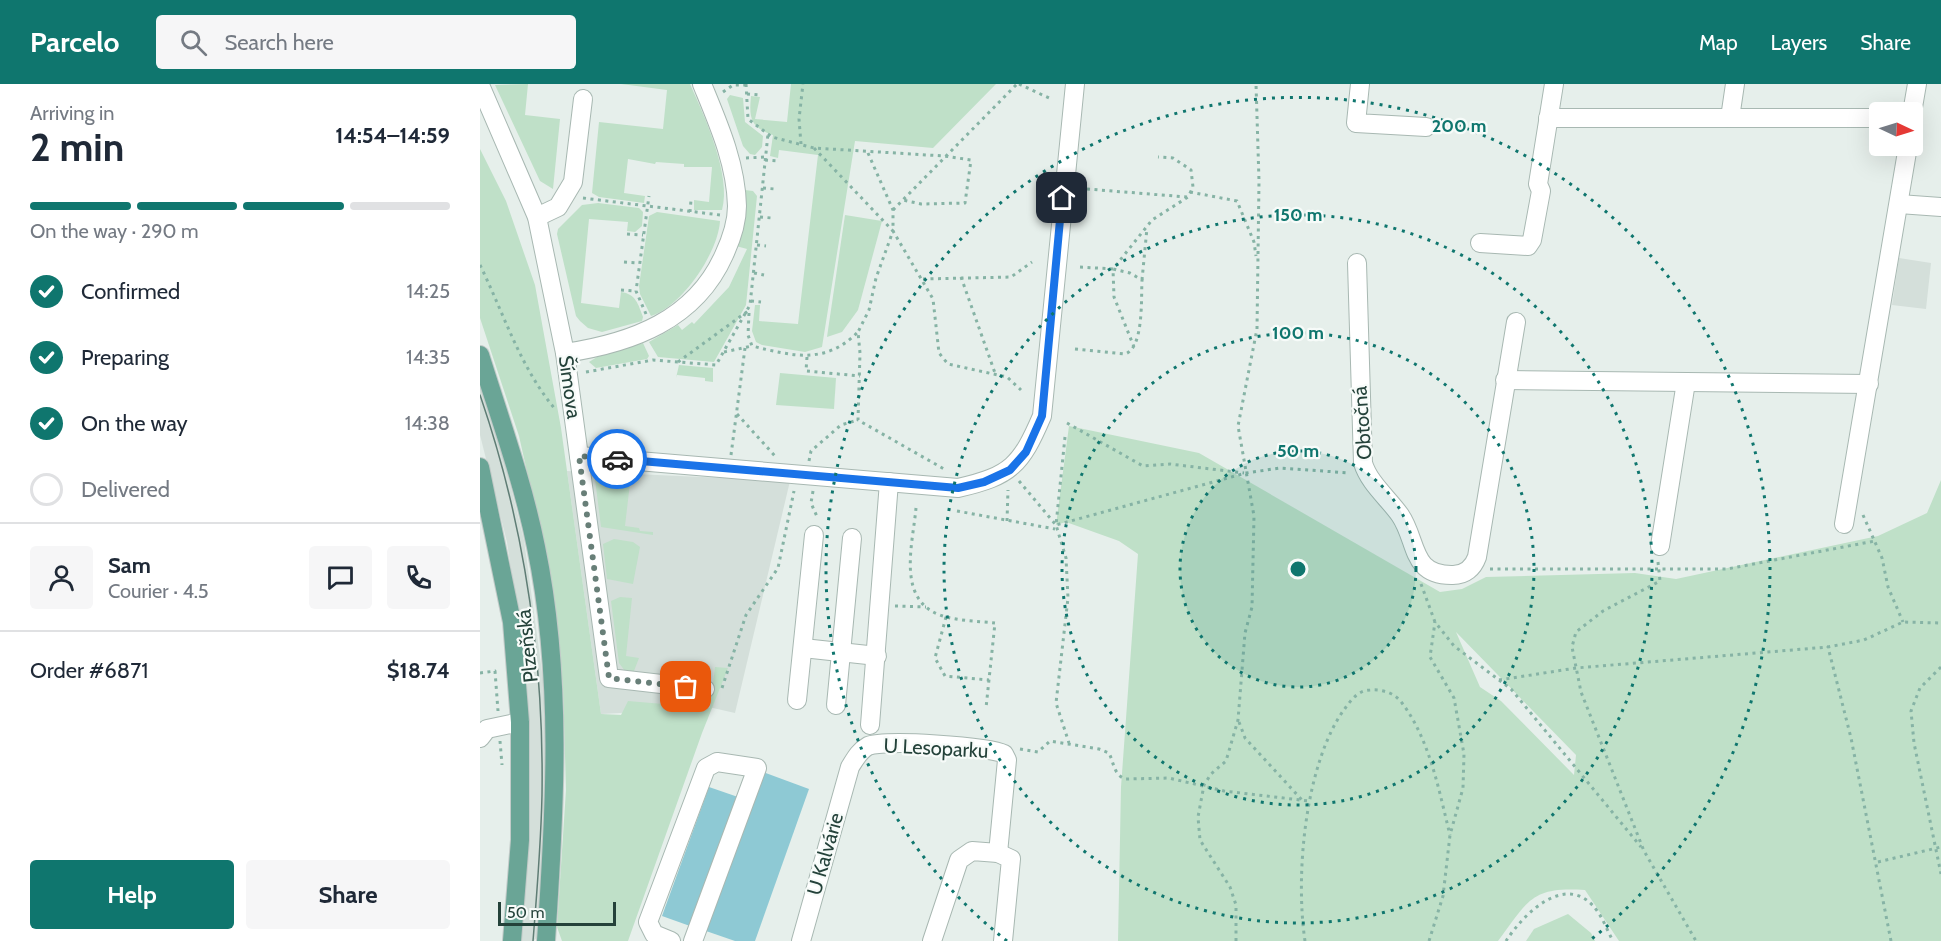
<!DOCTYPE html>
<meta charset="utf-8">
<style>
body{margin:0;font-family:Cabin,sans-serif;background:#f6f6f7;color:#1f2937;height:100vh;display:flex;flex-direction:column;font-size:22px;white-space:nowrap}
*{box-sizing:border-box;margin:0}
p{font-size:20px;color:#747a83}
.icon{flex:none;width:33px;height:33px;fill:none;stroke:currentColor;stroke-width:2;stroke-linecap:round;stroke-linejoin:round}
.map{position:relative;flex:1;overflow:hidden}
.panel{display:flex;flex-direction:column;background:#fff;width:480px}
.panel>*{flex:none}
.needle{width:39px;rotate:94deg}
.buttons{position:absolute;left:1389px;top:18px;display:grid;gap:12px}
.buttons a{display:grid;place-items:center;width:54px;height:54px;border-radius:6px;background:#fff;box-shadow:0 6px 24px #0002;font-size:30px}
.scale{position:absolute;left:18px;bottom:15px;width:118px;box-sizing:border-box;padding-left:6px;border:3px solid #24423a;border-top:0;font-size:16px;line-height:21px;white-space:nowrap;color:#24423a;-webkit-text-stroke:4px #f7fbf9;paint-order:stroke}
.pin{position:absolute;display:grid;place-items:center;width:51px;height:51px;color:#fff;margin:-26px;border-radius:12px;box-shadow:0 3px 9px #0006}
.courier{position:absolute;display:grid;place-items:center;width:60px;height:60px;margin:-30px;border:4px solid #1a73e8;border-radius:50%;background:#fff;color:#222;box-shadow:0 2px 8px #0007}
.overview em{font-style:normal;font-weight:700}
.overview div{display:flex;flex-direction:column-reverse}
.overview{display:flex;align-items:center;justify-content:space-between;height:102px;padding:0 30px}
h1{font-size:39px;font-weight:700;line-height:45px}
.bar{display:grid;grid-template-columns:repeat(4,1fr);gap:9px 6px;align-content:center;height:72px;padding:0 30px}
.bar i{height:8px;border-radius:4px;background:#e0e1e3}
.bar .current{background:#0f766e}
.bar p{grid-column:span 4}
.line{display:flex;align-items:center;gap:15px;padding:0 30px;border-top:2px solid #e0e1e3}
.line div{flex:1}
.round{display:grid;place-items:center;flex:none;width:63px;height:63px;border-radius:6px;background:#f6f6f7}
ol{padding:0 30px;list-style:none}
li{display:flex;align-items:center;gap:18px;height:66px}
li p{margin-inline-start:auto}
li .icon{padding:6px;border-radius:50%;background:#0f766e;color:#fff;stroke-width:4}
li:last-child{color:#747a83}
li i{width:33px;height:33px;border:3px solid #e0e1e3;border-radius:50%}
.action{display:flex;gap:12px;margin-top:auto;padding:12px 30px}
.action a{flex:1;height:69px;border-radius:6px;background:#0f766e;color:#fff;font-size:24px;font-weight:700;line-height:69px;text-align:center}
.action a+a{background:#f6f6f7;color:#1f2937}
header{display:flex;align-items:center;gap:36px;box-sizing:border-box;height:84px;padding:0 30px;background:#0f766e;color:#fff}
header strong{font-size:28px}
nav{display:flex;gap:33px;margin-inline-start:auto;font-size:21px}
.search{width:420px;height:54px;background:#f6f6f7;display:flex;align-items:center;gap:15px;box-sizing:border-box;padding:0 21px;border-radius:6px;color:#747a83;font-size:22px}
main{display:flex;flex:1;min-height:0}
.map>svg:first-child{display:block}
.built{fill:#d4dfda}
.green{fill:#bfe0c8;fill-rule:evenodd}
.water{fill:#8ec9d4}
.lines{fill:none;stroke-linecap:round;stroke-linejoin:round}
.minor-casing{stroke:#a8b8b2;stroke-width:20}
.major-casing{stroke:#c2cac8;stroke-width:20}
.path{stroke:#86b3a5;stroke-width:3;stroke-dasharray:3 4.5;stroke-linecap:butt}
.minor{stroke:#fff;stroke-width:18}
.major{stroke:#6aa596;stroke-width:18}
.tram{stroke:#5f7d75;stroke-width:1.5}
.done{stroke:#687f78;stroke-width:6;stroke-dasharray:0 10.8}
.route{stroke:#1a73e8;stroke-width:8}
.ring{fill:none;stroke:#0f766e;stroke-width:3;stroke-dasharray:3 6}
.labels{text-anchor:middle;dominant-baseline:central;stroke-width:4.5;stroke-linejoin:round;paint-order:stroke}
.street-label{font-size:20px;fill:#24423a;stroke:#f7fbf9}
.centre{fill:#0f766e;stroke:#f7fbf9;stroke-width:3}
.ring-label{font-size:18px;text-anchor:middle;font-weight:bold;fill:#0f766e;stroke:#f7fbf9;stroke-width:4.5;stroke-linejoin:round;paint-order:stroke}
</style>
<header>
<strong>Parcelo</strong>
<div class="search"><svg class="icon" aria-label="search" viewBox="0 0 24 24"><circle cx="10" cy="10" r="6"/><path d="M15 15l6 6"/></svg>Search here</div>
<nav><a>Map</a><a>Layers</a><a>Share</a></nav>
</header>
<main>
<section class="panel">
<div class="overview"><div><h1>2 min</h1><p>Arriving in</p></div><em>14:54–14:59</em></div>
<div class="bar"><i class="current"></i><i class="current"></i><i class="current"></i><i></i><p>On the way · 290 m</p></div>
<ol>
<li><svg class="icon" aria-label="check" viewBox="0 0 24 24"><path d="M5 12l5 5 9-10"/></svg>Confirmed<p>14:25</p></li>
<li><svg class="icon" aria-label="check" viewBox="0 0 24 24"><path d="M5 12l5 5 9-10"/></svg>Preparing<p>14:35</p></li>
<li><svg class="icon" aria-label="check" viewBox="0 0 24 24"><path d="M5 12l5 5 9-10"/></svg>On the way<p>14:38</p></li>
<li><i></i>Delivered</li>
</ol>
<div class="line" style="height:108px"><a class="round"><svg class="icon" aria-label="person" viewBox="0 0 24 24"><circle cx="12" cy="8" r="4"/><path d="M4 21q1-7 8-7t8 7"/></svg></a><div><b>Sam</b><p>Courier · 4.5</p></div><a class="round"><svg class="icon" aria-label="chat" viewBox="0 0 24 24"><path d="M4 5h16v11H9l-5 4z"/></svg></a><a class="round"><svg class="icon" aria-label="phone" viewBox="0 0 24 24"><path d="M5 4h4l2 5-3 2q2 4 5 5l2-3 5 2v4C11 20 4 13 5 4z"/></svg></a></div>
<div class="line" style="height:78px"><div>Order #6871</div><b>$18.74</b></div>
<div class="action"><a>Help</a><a>Share</a></div>
</section>
<div class="map">
<svg width="1461" height="857" viewBox="0 0 1461 857">
<rect width="100%" height="100%" fill="#e6efeb"/>
<g class="built">
<polygon points="1419,174 1451,179 1446,225 1412,221"/>
<polygon points="0,298 21,363 44,456 63,595 67,692 58,853 53,857 41,857 50,692 47,598 27,458 0,351"/>
<polygon points="87,387 310,397 255,629 233,624 121,630"/>
</g>
<g class="green">
<polygon points="48,0 45,31 80,35 73,105 60,97 15,1"/>
<path d="M141 0H210C224 31 252 92 242 126H214V116L229 118 232 83H204V80L176 78 175 80 148 75 144 109 165 112 164 119 119 113 112 109 119 38 183 45 187 6Z"/>
<path d="M311 0H516L453 64 375 57 342 263 325 268 282 261 276 258 272 247 275 221H280L279 237 318 240 338 71 299 66 298 74 290 72 293 51C270 43 269 34 271 12L280 13 275 35 307 38Z"/>
<polygon points="250,11 263,14 265,38 283,52 282,63 275,71 270,70 263,62 247,15"/>
<polygon points="0,65 26,117 55,201 81,344 121,630 141,631 148,617 230,624 235,583 248,584 222,649 148,857 82,857 77,843 86,706 83,603 68,481 39,352 0,234"/>
<polygon points="265,106 273,107 277,112 266,221 234,278 178,273 169,258 198,241 202,246 212,238 214,240 249,203 267,165 256,162 265,121"/>
<path d="M118 119 159 124 163 128 162 142 155 148 147 147 148 138 109 135 101 219 139 224 141 208C156 210 158 220 163 233L162 237 122 248 108 244 100 237 96 232 77 150 78 145 102 121Z"/>
<path d="M177 128 240 137C238 169 202 222 171 232L160 210 159 202 169 132Z"/>
<polygon points="365,131 402,137 378,226 362,248 347,253"/>
<polygon points="163,259 169,272 167,275 116,284 109,278 117,273"/>
<polygon points="199,281 233,284 233,298 225,297 225,294 197,291 196,294"/>
<polygon points="300,289 356,294 354,325 296,321"/>
<path d="M589 342 719 369 960 508 982 505 1006 493 1155 489 1196 495 1398 452 1447 429 1461 396V857H1139L1105 806C1051 802 1048 817 1018 857H638L641 703 658 470 639 457 586 438 576 441ZM976 548 1096 671 1094 691 1021 617 1000 603Z"/>
<polygon points="115,395 150,399 145,442 159,444 160,447 173,448 173,451 121,443"/>
<polygon points="134,455 153,458 160,463 153,500 127,495 123,460"/>
<polygon points="140,513 152,514 146,572 159,574 154,587 145,587 139,579 131,517"/>
<polygon points="1088,830 1111,849 1115,857 1046,857 1054,845"/>
</g>
<g class="water">
<polygon points="283,688 329,705 275,857 255,857 226,847"/>
<polygon points="229,703 258,713 210,842 182,832"/>
</g>
<g class="lines">
<g class="minor-casing">
<g id="minor">
<polyline points="880,0 876,39 946,43"/>
<polyline points="0,1 57,133 85,269 129,594 225,605"/>
<polyline points="1432,29 1437,0"/>
<polyline points="1068,34 1400,34"/>
<polyline points="1250,34 1255,0"/>
<polyline points="1419,120 1461,123"/>
<polyline points="57,133 78,123 93,98 103,15"/>
<polyline points="1000,159 1048,162 1052,156 1061,107 1058,100 1074,0"/>
<path d="M877 179 883 379C889 399 908 414 920 431 938 457 930 492 973 491 985 491 993 484 997 473L1036 238"/>
<path d="M85 269C152 259 215 236 244 171 251 156 257 139 257 122 256 79 238 39 222 0"/>
<polyline points="1025,296 1389,300"/>
<path d="M99 372 478 404C531 392 541 381 562 332L595 0"/>
<polyline points="1364,440 1428,62"/>
<polyline points="1180,462 1206,298"/>
<polyline points="323,564 397,572"/>
<polyline points="317,616 334,451"/>
<polyline points="356,621 372,454"/>
<polyline points="390,641 409,398"/>
<polyline points="0,654 7,645 40,638"/>
<polyline points="191,857 174,850 168,838 226,684 237,678 277,684 213,857"/>
<path d="M321 857 370 683C375 675 379 667 388 662 404 655 508 662 524 670L527 676 518 769"/>
<polyline points="452,857 479,776 492,767 518,769 531,775 523,857"/>
</g>
</g>
<g class="major-casing">
<g id="major">
<path d="M0 271C20 335 43 398 56 463 83 593 75 726 66 857"/>
<polyline points="0,383 32,538 40,638 40,756 32,857"/>
</g>
</g>
<g class="path">
<polyline points="266,0 268,35 292,53 334,64 464,72 491,76 485,119 441,120 423,116"/>
<polyline points="539,0 569,14"/>
<polyline points="243,8 253,1 266,1"/>
<polyline points="267,10 280,11"/>
<polyline points="321,60 319,35 323,0"/>
<polyline points="334,64 413,147 396,194 389,226 378,248 380,269 378,336 464,385"/>
<polyline points="388,69 413,126 413,147 453,215 459,269 468,280 527,293 541,306"/>
<polyline points="266,74 286,73"/>
<polyline points="285,76 298,77"/>
<polyline points="283,104 295,105"/>
<polyline points="607,105 707,113"/>
<polyline points="710,108 757,117 774,158 776,172"/>
<polyline points="103,114 240,131"/>
<polyline points="413,126 537,0"/>
<polyline points="210,128 211,116"/>
<polyline points="280,133 292,134"/>
<polyline points="147,150 163,151"/>
<polyline points="277,161 286,162"/>
<polyline points="144,178 158,179"/>
<path d="M0 181C24 230 40 283 75 325"/>
<polyline points="600,183 633,185 672,136 708,113 713,103 711,86 693,74 678,73"/>
<polyline points="274,189 284,191"/>
<polyline points="481,193 515,289"/>
<polyline points="443,195 531,193 552,178"/>
<polyline points="662,196 667,144"/>
<polyline points="141,206 156,207"/>
<polyline points="271,217 281,218"/>
<path d="M269 229 268 251 272 262C313 272 345 281 378 248"/>
<polyline points="166,230 156,207 169,112"/>
<path d="M595 265 645 270C664 264 661 214 662 196L650 189 633 185 634 213 654 263"/>
<polyline points="244,268 272,262"/>
<polyline points="327,273 326,287 380,292"/>
<polyline points="198,278 268,227"/>
<polyline points="106,288 173,276 236,281 270,221 288,50"/>
<polyline points="257,330 295,372"/>
<polyline points="587,339 663,382 690,380 764,389"/>
<polyline points="585,353 576,441 766,389 800,384 870,389"/>
<polyline points="251,371 265,264"/>
<polyline points="329,377 331,367 361,341 378,336"/>
<polyline points="539,397 576,441 586,474 588,514 576,619 589,659"/>
<polyline points="333,407 331,419 338,435"/>
<path d="M436 424C433 459 416 515 460 531 476 537 498 537 515 539L506 624"/>
<polyline points="477,427 575,445"/>
<polyline points="1383,431 1402,474 1408,503 1423,538"/>
<polyline points="527,437 528,406"/>
<polyline points="1178,478 1180,497 1123,527 1096,548 1092,563 1101,608 1164,767 1216,857"/>
<polyline points="1010,485 1247,485 1395,457"/>
<polyline points="941,500 955,538 974,562 1031,605 1161,763"/>
<polyline points="415,522 446,523"/>
<polyline points="466,533 455,574 465,592 509,596"/>
<polyline points="1461,583 1440,604 1431,627 1434,659 1461,790"/>
<polyline points="0,589 15,587 18,627"/>
<polyline points="1019,596 1096,584 1348,563"/>
<polyline points="242,604 266,531 298,484 314,407"/>
<polyline points="759,638 765,654 822,716"/>
<polyline points="20,657 22,681"/>
<path d="M540 665 558 668 570 657 619 665 629 669C634 679 634 692 646 695L689 694 744 707 829 717"/>
<polyline points="1398,778 1461,763"/>
<polyline points="756,857 756,821 750,803 720,756 718,733 724,701 731,690 746,677 758,636 765,549 772,523 774,432 758,342 777,245 779,97 776,0"/>
<path d="M825 857C815 791 825 677 866 623 872 615 879 606 890 606 902 605 915 609 922 619 950 656 959 707 970 751"/>
<polyline points="949,857 963,812 970,751 983,704 984,670 974,614 950,573 955,538"/>
<path d="M1026 857C1044 829 1088 785 1118 828 1124 837 1128 848 1133 857"/>
<polyline points="1411,857 1371,654 1348,563 1384,556 1423,538 1461,539"/>
</g>
<use href="#minor" class="minor"/>
<use href="#major" class="major"/>
<path class="tram" d="M0 311C44 439 64 575 62 711 61 760 57 808 53 857"/>
</g>
<g class="lines">
<polyline class="done" points="137,375 99,372 129,594 206,603"/>
<polyline class="route" points="137,375 478,404 504,398 530,386 546,368 562,332 582,114"/>
</g>
<circle cx="818" cy="485" r="118" fill="#0f766e" fill-opacity=".12"/>
<g class="ring">
<circle cx="818" cy="485" r="118"/>
<circle cx="818" cy="485" r="236"/>
<circle cx="818" cy="485" r="354"/>
<path d="M527 857A472 472 0 1 1 1109 857"/>
</g>
<g class="labels">
<g class="street-label">
<text transform="translate(90 303) rotate(82)">Šímova</text>
<text transform="translate(882 339) rotate(-94)">Obtočná</text>
<text transform="translate(47 562) rotate(-96)">Plzeňská</text>
<text transform="translate(456 664) rotate(3)">U Lesoparku</text>
<text transform="translate(345 770) rotate(-74)">U Kalvárie</text>
</g>
</g>
<circle cx="818" cy="485" r="9" class="centre"/>
<g class="ring-label">
<text x="979" y="48">200 m</text>
<text x="818" y="137">150 m</text>
<text x="818" y="255">100 m</text>
<text x="818" y="373">50 m</text>
</g>
</svg>
<div class="buttons">
<a><svg class="needle" viewBox="-14 -14 28 28"><path d="M0-13l5 13h-10z" fill="#e53935"/><path d="M0 13l5-13h-10z" fill="#747a83"/></svg></a>
</div>
<div class="scale">50 m</div>
<div class="pin" style="left:206px;top:603px;background:#ea580c"><svg class="icon" aria-label="bag" viewBox="0 0 24 24"><path d="M5 8h14l-1 12H6zM9 8a3 3 0 0 1 6 0"/></svg></div>
<div class="pin" style="left:582px;top:114px;background:#1f2937"><svg class="icon" aria-label="home" viewBox="0 0 24 24"><path d="M3 11l9-7 9 7M6 9v11h12V9"/></svg></div>
<div class="courier" style="left:137px;top:375px"><svg class="icon" aria-label="car" viewBox="0 0 24 24"><path d="M5 17H2v-5l4-1 3-4h7l3 4 3 1v5h-3M9 17h6M6 11h13"/><circle cx="7" cy="17" r="2"/><circle cx="17" cy="17" r="2"/></svg></div>
</div>
</main>
